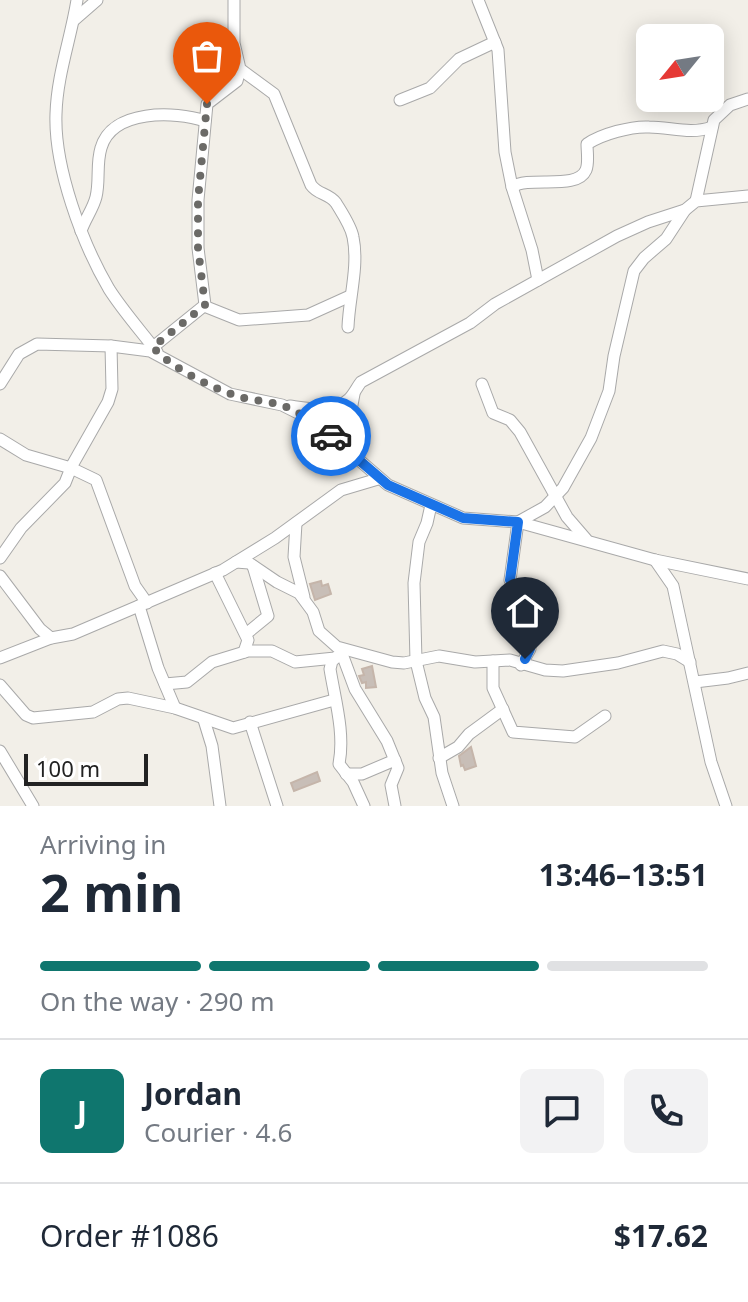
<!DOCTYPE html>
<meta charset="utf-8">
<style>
body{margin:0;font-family:"Noto Sans",sans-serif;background:#f2f2f3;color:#1f2937;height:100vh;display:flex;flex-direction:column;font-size:30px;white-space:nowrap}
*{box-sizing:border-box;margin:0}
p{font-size:26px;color:#747a83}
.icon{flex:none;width:44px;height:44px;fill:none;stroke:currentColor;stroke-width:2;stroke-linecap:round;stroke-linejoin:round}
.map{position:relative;height:806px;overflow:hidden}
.side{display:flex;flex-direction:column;background:#fff;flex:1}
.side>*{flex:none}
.needle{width:52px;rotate:240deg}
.buttons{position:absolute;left:636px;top:24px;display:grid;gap:16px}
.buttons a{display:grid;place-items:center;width:88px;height:88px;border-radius:12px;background:#fff;box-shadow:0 4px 20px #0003;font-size:40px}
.scale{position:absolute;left:24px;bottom:20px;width:124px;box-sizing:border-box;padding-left:8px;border:4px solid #222;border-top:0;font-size:22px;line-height:28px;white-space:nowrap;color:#222;-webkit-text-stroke:6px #fff;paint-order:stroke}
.pin{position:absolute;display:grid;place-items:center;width:68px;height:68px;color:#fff;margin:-82px -34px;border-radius:50% 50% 50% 0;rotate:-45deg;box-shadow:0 0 8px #0007}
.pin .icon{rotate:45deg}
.courier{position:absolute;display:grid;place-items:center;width:80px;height:80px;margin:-40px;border:6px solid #1a73e8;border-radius:50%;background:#fff;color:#222;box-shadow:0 2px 10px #0007}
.summary em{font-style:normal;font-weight:700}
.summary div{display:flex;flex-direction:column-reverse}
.summary{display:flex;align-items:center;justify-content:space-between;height:136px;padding:0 40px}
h1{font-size:52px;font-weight:700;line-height:60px}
.bar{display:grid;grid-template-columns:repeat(4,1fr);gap:12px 8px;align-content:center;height:96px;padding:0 40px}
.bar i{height:10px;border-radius:6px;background:#e0e1e3}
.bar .on{background:#0f766e}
.bar p{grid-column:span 4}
.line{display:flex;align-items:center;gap:20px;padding:0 40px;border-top:2px solid #e0e1e3}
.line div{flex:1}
.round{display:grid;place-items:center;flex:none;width:84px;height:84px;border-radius:12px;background:#f2f2f3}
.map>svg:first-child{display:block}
.building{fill:#c8beb7;stroke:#c5b5aa;stroke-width:2}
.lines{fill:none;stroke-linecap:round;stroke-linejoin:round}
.minor-casing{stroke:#a9a9a9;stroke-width:13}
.minor{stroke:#fff;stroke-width:11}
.done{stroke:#6b6a67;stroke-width:8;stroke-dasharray:0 14.4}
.route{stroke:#1a73e8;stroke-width:10}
</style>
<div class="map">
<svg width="748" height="806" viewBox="0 0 748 806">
<rect width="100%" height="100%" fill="#f2efe8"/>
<g class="building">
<polygon points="321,581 322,586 328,584 331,594 315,600 310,584"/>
<polygon points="372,666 376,687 366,688 366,682 362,683 359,676 364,675 362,669"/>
<polygon points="471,747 476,766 465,770 463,765 461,766 459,756"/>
<polygon points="317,772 320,781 294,791 291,783"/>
</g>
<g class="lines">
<g class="minor-casing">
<g id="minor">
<path d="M77 0C71 38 57 75 56 114 54 167 82 243 109 289 123 311 141 331 157 352"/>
<path d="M234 0V43L240 69 274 94 311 185C318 195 329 193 336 203 342 213 351 226 353 237 359 266 349 298 348 327"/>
<polyline points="478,0 498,50 505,152 512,187 532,250 538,280"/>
<polyline points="74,20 97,0"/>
<polyline points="400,100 430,88 459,59 495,42"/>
<path d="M512 187C530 175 577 191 586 170 589 163 587 152 587 144 602 134 631 126 649 127 671 127 690 135 712 127"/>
<polyline points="696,201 714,120 730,105 748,99"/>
<path d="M81 231C85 219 93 209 96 197 100 181 96 164 101 148 112 109 175 111 205 121"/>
<polyline points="204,306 239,320 308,315 350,296"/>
<polyline points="153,347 205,305 198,248 198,200 207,104 237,81 240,69"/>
<polyline points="0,384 19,354 37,344 111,346 150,351 230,394 282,405 304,416 323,429 388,485 463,518 518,522 655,560 748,579"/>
<polyline points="482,384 493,413 510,420 520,432 567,517 586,539"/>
<path d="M290 406C310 409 333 414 349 399 354 394 357 387 361 382L470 323 495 304 617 236 648 222 685 210 696 201 748 196"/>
<polyline points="0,439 26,455 71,468 96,480 135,586 147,603"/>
<polyline points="344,448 354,394"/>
<polyline points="70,469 108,402 112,389 111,346"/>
<polyline points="431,505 427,523 419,542 414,583 416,661 425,698 434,717 442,773 453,806"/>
<polyline points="296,523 294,557 304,597"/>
<polyline points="0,558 21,528 65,483 71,468"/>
<polyline points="655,560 673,586 711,762 726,806"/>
<polyline points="236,562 249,563 277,582 299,593 313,612 319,631 337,647 392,662 404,663 439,656 475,662 510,660 545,670 563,671 618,663 663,651 677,654 690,662"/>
<polyline points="215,573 248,640 244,652"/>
<polyline points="0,576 40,629 51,638"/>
<polyline points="139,606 158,668 175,708"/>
<polyline points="246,634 268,616 253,566"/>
<polyline points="342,654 355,689 387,741 398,768 391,785 395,806"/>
<path d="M339 655 332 661 330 669C335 700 345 733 339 764L353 782 364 806"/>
<polyline points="0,658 51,638 73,634 223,570 275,538 341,490 378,479"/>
<polyline points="493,661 493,688 513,732 575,737 605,716"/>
<polyline points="521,665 530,649 524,615 510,580 518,522 545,507 563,488 591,438 609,391 614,356 634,271 644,258 666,239 685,210"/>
<polyline points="695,682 728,678 748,673"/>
<polyline points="165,684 187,682 212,662 248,651 272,651 295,662 335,658"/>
<polyline points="0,685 26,715 33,718 93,712 118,699 128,698 175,708 233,728 334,700"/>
<polyline points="204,720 212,746 220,806"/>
<polyline points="250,722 277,806"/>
<polyline points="0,751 33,806"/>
<polyline points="439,758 458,747 469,734 503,709"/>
<polyline points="346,774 362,774 395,760"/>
</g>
</g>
<use href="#minor" class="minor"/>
</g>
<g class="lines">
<path class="done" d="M207 104 198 200V248L205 305 153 347C169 367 216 390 240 397 254 401 270 401 284 406 301 413 318 424 331 436"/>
<polyline class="route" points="331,436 388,485 463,518 518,522 510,580 524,615 530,649 525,659"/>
</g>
</svg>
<div class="buttons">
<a><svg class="needle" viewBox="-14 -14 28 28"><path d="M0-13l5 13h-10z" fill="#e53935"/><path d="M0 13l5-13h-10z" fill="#747a83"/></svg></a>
</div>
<div class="scale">100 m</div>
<div class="pin" style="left:207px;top:104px;background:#ea580c"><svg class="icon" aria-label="bag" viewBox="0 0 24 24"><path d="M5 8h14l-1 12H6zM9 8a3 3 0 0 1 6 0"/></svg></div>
<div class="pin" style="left:525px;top:659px;background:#1f2937"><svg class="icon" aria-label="home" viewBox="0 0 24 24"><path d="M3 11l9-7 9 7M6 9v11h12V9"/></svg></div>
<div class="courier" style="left:331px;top:436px"><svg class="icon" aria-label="car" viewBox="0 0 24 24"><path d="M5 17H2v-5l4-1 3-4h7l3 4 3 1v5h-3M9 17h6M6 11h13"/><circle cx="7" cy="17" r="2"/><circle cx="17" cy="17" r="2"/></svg></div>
</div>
<section class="side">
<div class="summary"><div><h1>2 min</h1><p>Arriving in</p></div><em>13:46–13:51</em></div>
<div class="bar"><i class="on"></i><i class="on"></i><i class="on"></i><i></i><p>On the way · 290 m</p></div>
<div class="line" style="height:144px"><b class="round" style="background:#0f766e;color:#fff">J</b><div><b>Jordan</b><p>Courier · 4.6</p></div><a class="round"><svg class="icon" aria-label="chat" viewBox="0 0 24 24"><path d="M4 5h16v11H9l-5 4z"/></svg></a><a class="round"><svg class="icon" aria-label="phone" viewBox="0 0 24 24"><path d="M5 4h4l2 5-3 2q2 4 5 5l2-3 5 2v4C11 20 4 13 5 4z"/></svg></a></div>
<div class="line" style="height:104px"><div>Order #1086</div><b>$17.62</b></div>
</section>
